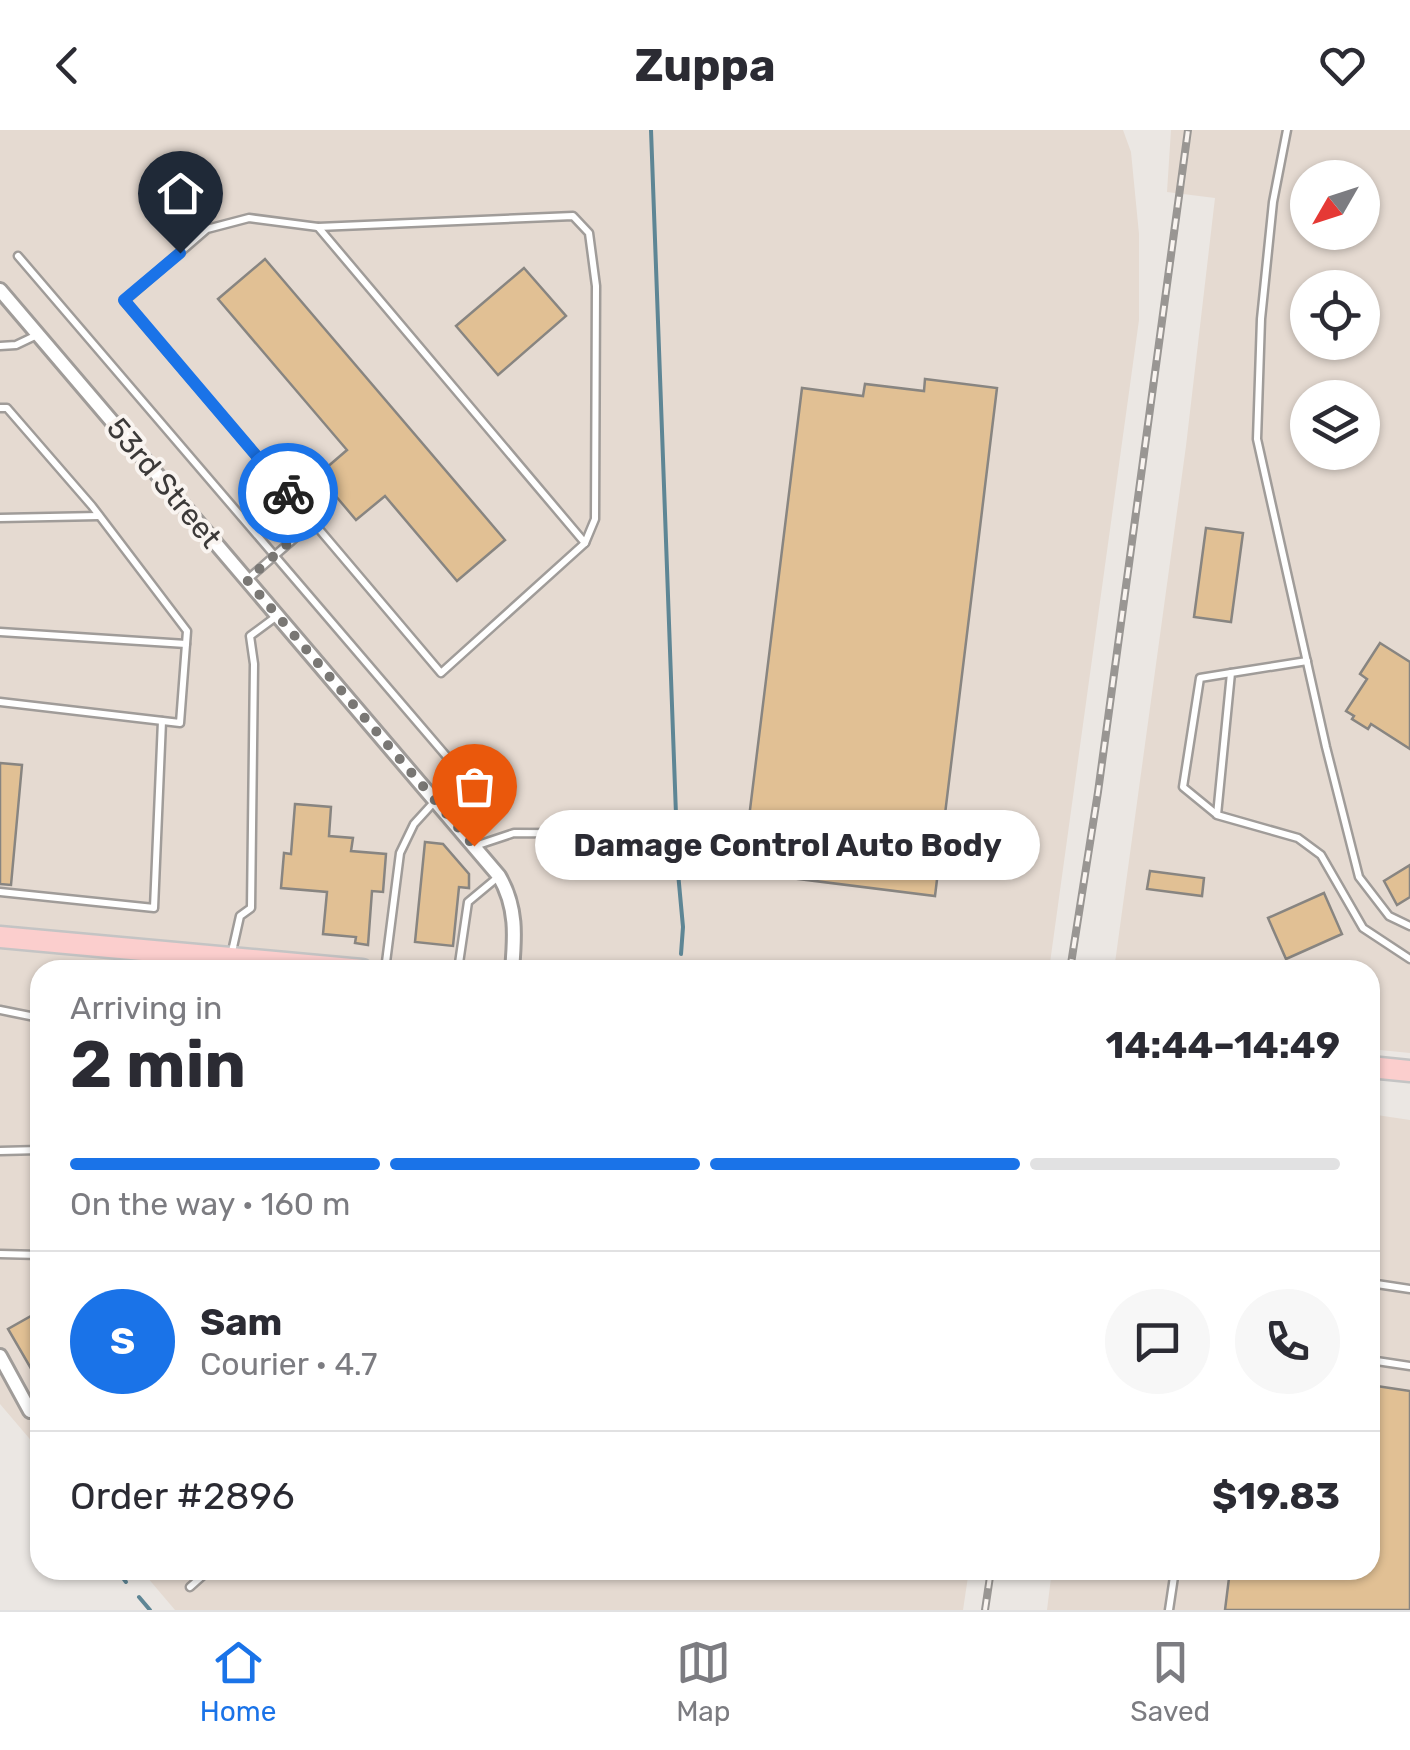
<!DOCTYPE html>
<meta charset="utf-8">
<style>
body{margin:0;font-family:Rubik,sans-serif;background:#f7f7f7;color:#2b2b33;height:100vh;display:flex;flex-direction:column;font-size:38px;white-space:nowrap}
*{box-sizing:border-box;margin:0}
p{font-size:32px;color:#7c7c81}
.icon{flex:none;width:55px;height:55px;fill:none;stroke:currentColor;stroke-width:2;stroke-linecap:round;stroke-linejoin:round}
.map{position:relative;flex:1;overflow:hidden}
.drawer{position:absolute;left:30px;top:830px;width:1350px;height:620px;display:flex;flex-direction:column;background:#fff;border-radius:30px;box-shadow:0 2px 8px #0004}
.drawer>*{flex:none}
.needle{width:65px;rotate:231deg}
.buttons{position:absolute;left:1290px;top:30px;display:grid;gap:20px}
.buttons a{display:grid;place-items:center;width:90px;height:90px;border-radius:50%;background:#fff;box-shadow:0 2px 8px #0004;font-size:50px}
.pin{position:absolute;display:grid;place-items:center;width:85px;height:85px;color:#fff;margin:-102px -42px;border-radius:50% 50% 50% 0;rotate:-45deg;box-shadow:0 0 10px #0007}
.pin .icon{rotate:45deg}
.courier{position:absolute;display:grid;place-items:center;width:100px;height:100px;margin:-50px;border:8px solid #1a73e8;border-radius:50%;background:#fff;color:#222;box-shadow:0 2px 12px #0007}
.bubble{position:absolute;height:70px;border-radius:35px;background:#fff;box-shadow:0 2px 8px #0004;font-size:32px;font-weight:700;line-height:70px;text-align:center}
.head em{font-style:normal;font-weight:700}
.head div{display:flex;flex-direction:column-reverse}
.head{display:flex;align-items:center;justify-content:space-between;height:170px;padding:0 40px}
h1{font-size:65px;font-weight:700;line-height:75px}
.bar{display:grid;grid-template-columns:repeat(4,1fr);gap:15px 10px;align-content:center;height:120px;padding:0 40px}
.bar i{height:12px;border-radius:8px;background:#e1e1e2}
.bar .on{background:#1a73e8}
.bar p{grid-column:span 4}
.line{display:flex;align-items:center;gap:25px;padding:0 40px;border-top:2px solid #e1e1e2}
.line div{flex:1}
.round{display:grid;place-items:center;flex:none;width:105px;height:105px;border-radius:52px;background:#f7f7f7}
header{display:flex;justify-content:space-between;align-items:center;height:130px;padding:0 40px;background:#fff;font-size:45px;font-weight:700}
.dock{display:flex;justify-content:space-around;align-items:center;height:140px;border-top:2px solid #e1e1e2;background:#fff;font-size:28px;color:#7c7c81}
.dock a{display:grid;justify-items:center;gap:5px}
.dock .on{color:#1a73e8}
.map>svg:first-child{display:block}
.built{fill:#e5dad1;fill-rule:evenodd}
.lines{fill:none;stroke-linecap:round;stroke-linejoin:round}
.stream{stroke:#5e8695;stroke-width:4}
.building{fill:#e1c094;stroke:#888581;stroke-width:2.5}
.lane-casing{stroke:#a09c99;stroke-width:11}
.street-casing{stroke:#a09c99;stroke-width:18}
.primary-casing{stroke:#c4c4c4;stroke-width:25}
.lane{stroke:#fff;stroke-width:6}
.street{stroke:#fff;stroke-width:12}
.primary{stroke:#fbcecd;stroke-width:20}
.rail-casing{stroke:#999693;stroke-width:8}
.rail{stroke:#f9f4f0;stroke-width:4;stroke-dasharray:11;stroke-linecap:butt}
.done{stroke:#797774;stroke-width:10;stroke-dasharray:0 18}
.route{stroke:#1a73e8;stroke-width:12}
.labels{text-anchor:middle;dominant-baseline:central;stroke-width:8;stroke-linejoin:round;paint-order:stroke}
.street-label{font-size:30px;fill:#3c3a39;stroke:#f9f4f0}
</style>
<header><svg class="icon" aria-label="back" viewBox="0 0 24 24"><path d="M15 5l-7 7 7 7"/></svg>Zuppa<svg class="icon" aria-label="heart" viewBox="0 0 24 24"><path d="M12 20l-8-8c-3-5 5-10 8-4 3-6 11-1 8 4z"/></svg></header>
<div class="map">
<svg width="1410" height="1480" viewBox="0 0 1410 1480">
<rect width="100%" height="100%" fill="#ebe7e3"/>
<g class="built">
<polygon points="0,0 1123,0 1131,22 1139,104 1139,190 1049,840 40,840 40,1321 0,1274"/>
<path d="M1171 0H1410V923L1370 919V840H1114L1186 316 1215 68 1167 62ZM1308 48H1362V102H1308ZM1308 158H1362V212H1308ZM1308 268H1362V322H1308Z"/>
<polygon points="1370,984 1410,990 1410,1480 1047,1480 1052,1440 1370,1440"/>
<polygon points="141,1440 969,1440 963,1480 175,1480"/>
</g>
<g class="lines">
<g class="stream">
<polyline points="651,0 676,685"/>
<polyline points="676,721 683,797 681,824"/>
<polyline points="117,1440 126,1452"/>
<polyline points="139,1467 150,1480"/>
</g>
</g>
<g class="building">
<polygon points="265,129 505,410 457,451 385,366 356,390 318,345 347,320 218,169"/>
<polygon points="524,138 566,186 498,245 456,196"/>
<polygon points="925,249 997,258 935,766 743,742 746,718 757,720 763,714 760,707 747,704 802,258 863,266 865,254 924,261"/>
<polygon points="1206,398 1243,403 1231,492 1194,487"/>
<polygon points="1380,513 1410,532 1410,619 1371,594 1368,599 1352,589 1354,586 1346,581 1367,549 1360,544"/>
<polygon points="0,633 22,635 11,755 0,754"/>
<polygon points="295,674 331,677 329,706 353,708 351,721 386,724 383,762 372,761 368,815 355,813 356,807 323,804 327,762 281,758 284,723 291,724"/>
<polygon points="425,712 443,714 469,744 469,758 459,757 453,816 415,812"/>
<polygon points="1410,735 1410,767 1397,775 1384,751"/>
<polygon points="1150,741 1204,748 1202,766 1147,759"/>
<polygon points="1324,763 1342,804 1286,829 1268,788"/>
<polygon points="40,1181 40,1254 8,1199"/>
<polygon points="1370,1255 1410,1261 1410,1480 1225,1480 1230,1440 1370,1440"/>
</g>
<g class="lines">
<g class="lane-casing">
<g id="lane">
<polyline points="1287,0 1273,72 1261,189 1257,309 1326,617 1359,747 1389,786 1410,796"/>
<polyline points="318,97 573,86 589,103 596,156 595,389 585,413"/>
<polyline points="18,126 490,677"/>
<polyline points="0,216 16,215 37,205"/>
<polyline points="0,278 7,278 92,376 187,501 180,593 0,572"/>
<polyline points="0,388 99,386"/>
<polyline points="248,449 313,392 441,543 585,413 318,97 249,88 207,99 124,171 313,392"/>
<polyline points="0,502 186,514"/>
<polyline points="1307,531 1231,543 1217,685 1298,708 1321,725 1363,798 1410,829"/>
<polyline points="1216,684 1183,657 1200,548 1231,543"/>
<polyline points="475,716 514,703 717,704 756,713"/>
<polyline points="0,762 154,778 162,591"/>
<polyline points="231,826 240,786 251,778 254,534 250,506 277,486"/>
<polyline points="385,840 400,723 414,694 435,671"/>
<polyline points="458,840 468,772 498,747"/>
<polyline points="0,880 40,888"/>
<polyline points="0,1021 40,1020"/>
<polyline points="0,1124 40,1125"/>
<polyline points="1370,1153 1410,1159"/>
<polyline points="1370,1230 1410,1236"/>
<polyline points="190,1457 209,1440"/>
<polyline points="1169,1480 1175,1440"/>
</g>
</g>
<g class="street-casing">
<g id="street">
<path d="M0 160 499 746C517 777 515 806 512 840"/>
<polyline points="0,1226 30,1281"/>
</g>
</g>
<g class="primary-casing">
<g id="primary">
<polyline points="0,807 362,840"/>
<polyline points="1370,937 1410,941"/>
</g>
</g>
<use href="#lane" class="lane"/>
<use href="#street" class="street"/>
<use href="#primary" class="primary"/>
<g class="rail-casing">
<g id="rail">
<polyline points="1070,840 1098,662 1188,0"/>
<polyline points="985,1480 991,1440"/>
</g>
</g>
<use href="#rail" class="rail"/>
</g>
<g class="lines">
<polyline class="done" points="288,363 312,392 247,450 474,716"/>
<polyline class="route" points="180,123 124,170 288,363"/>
</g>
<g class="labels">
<g class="street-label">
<text transform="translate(164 353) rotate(50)">53rd Street</text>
</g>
</g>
</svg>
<div class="buttons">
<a><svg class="needle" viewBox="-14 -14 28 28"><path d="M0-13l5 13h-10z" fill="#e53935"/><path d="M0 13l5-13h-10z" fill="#7c7c81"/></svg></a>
<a><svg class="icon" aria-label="locate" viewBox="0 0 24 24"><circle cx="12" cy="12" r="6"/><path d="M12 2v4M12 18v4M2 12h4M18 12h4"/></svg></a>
<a><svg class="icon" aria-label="layers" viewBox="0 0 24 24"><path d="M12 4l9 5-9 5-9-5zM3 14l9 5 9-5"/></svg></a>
</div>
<div class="pin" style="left:474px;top:716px;background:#ea580c"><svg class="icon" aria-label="bag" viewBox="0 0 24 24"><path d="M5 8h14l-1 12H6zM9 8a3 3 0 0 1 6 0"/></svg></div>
<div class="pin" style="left:180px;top:123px;background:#1f2937"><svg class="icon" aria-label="home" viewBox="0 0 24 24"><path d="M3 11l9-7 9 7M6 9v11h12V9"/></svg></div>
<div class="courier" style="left:288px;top:363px"><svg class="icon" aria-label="bike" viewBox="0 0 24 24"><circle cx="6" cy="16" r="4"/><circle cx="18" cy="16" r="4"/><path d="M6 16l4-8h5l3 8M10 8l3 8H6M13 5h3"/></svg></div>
<div class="bubble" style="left:535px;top:680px;width:505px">Damage Control Auto Body</div>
<section class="drawer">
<div class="head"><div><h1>2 min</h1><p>Arriving in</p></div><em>14:44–14:49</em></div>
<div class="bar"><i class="on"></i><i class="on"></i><i class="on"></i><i></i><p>On the way · 160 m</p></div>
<div class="line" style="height:180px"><b class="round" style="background:#1a73e8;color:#fff">S</b><div><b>Sam</b><p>Courier · 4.7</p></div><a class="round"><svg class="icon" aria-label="chat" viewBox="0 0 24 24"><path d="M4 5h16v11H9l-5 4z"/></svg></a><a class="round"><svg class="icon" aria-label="phone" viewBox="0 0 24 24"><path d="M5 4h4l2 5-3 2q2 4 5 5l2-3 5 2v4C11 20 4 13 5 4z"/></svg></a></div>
<div class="line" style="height:130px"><div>Order #2896</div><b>$19.83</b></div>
</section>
</div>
<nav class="dock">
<a class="on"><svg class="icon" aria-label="home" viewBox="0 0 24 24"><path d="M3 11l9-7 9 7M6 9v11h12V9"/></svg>Home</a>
<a><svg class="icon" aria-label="map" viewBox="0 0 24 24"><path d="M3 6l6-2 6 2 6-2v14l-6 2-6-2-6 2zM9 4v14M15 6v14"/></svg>Map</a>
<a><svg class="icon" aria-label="saved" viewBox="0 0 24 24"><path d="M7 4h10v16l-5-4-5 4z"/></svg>Saved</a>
</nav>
